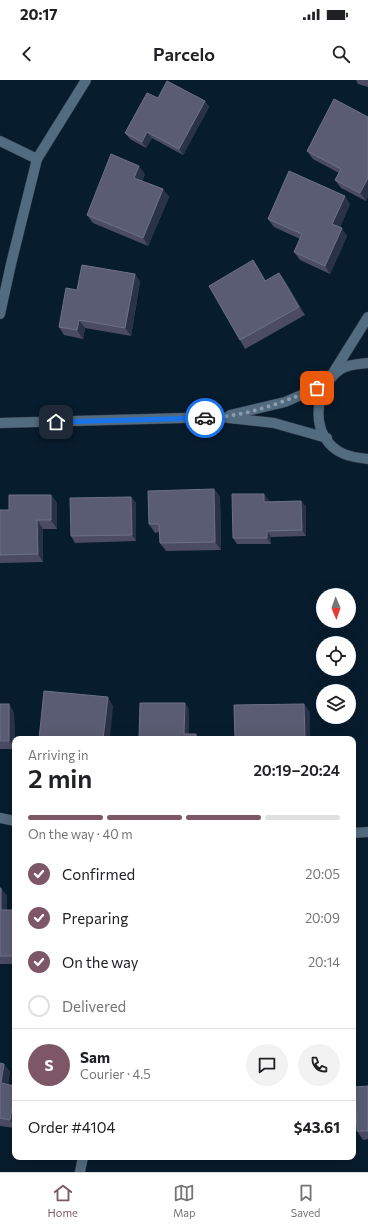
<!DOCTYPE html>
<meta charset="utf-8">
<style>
body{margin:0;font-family:Commissioner,sans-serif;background:#f2f2f2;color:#202124;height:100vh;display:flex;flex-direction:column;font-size:15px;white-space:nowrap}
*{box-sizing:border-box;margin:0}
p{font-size:13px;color:#757577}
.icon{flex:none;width:22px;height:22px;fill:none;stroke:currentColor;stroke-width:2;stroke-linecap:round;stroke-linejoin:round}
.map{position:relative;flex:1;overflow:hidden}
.details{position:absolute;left:12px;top:656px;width:344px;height:424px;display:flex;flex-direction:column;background:#fff;border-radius:8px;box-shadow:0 4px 16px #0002}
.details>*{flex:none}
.needle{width:26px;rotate:178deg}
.tools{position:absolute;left:316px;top:508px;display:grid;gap:8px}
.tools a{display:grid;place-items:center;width:40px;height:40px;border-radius:50%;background:#fff;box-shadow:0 4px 16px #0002;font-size:20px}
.pin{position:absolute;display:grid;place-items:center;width:34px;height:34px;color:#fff;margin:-17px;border-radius:8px;box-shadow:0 2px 6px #0006}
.courier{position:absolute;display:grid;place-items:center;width:40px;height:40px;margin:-20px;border:3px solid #1a73e8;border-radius:50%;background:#fff;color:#222;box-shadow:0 1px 5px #0007}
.headline em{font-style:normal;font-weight:600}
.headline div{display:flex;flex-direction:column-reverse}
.headline{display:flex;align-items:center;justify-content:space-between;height:68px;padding:0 16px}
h1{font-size:26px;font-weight:600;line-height:30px}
.bar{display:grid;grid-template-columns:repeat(4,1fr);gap:6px 4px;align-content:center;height:48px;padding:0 16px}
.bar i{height:5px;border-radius:3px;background:#e0e0e0}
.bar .on{background:#7e5766}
.bar p{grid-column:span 4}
.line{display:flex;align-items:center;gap:10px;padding:0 16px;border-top:1px solid #e0e0e0}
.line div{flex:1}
.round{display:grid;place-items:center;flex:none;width:42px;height:42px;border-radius:21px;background:#f2f2f2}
ol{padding:0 16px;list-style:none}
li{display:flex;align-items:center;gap:12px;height:44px}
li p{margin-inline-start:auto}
li .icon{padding:4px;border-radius:50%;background:#7e5766;color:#fff;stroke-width:4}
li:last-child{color:#757577}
li i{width:22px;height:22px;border:2px solid #e0e0e0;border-radius:50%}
.status{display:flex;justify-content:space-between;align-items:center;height:28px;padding:0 20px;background:#fff;direction:ltr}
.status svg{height:11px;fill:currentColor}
header{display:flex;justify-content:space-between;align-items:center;height:52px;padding:0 16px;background:#fff;font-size:18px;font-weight:600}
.menu{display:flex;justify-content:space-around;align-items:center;height:56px;border-top:1px solid #e0e0e0;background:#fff;font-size:11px;color:#757577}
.menu a{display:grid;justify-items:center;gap:2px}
.menu .on{color:#7e5766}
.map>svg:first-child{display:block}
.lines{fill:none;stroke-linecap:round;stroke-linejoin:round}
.minor-casing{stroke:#2f3645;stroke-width:11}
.minor{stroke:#536b7f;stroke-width:10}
.wall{fill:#4b4c64}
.shaded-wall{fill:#2a3248}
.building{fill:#5a5c73;stroke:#6d7186}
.done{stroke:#8c9caa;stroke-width:4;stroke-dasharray:0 7.2}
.route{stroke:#1a73e8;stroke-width:5}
</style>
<div class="status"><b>20:17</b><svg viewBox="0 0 49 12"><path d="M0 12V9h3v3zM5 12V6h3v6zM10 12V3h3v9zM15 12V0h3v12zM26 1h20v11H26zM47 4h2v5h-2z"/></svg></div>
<header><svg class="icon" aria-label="back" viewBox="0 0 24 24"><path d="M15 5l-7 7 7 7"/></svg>Parcelo<svg class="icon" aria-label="search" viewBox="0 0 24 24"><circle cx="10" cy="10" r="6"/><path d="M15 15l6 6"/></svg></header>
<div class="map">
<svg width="368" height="1092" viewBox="0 0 368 1092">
<rect width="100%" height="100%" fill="#071c2d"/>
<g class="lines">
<g class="minor-casing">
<g id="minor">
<polyline points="0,61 37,79"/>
<polyline points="0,234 11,184 37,79 86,0"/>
<path d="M368 283C359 284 349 284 341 289 312 309 309 359 344 374 351 377 360 378 368 379"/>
<polyline points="333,293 368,237"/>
<polyline points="230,335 285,322 327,304"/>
<polyline points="0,343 220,337 274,343 327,358"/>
<polyline points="0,738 15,741"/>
<polyline points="353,753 368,752"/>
<polyline points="80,1092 83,1077"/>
</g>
</g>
<use href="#minor" class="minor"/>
</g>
<g class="wall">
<polygon points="356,0 368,0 368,7 358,4"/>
<polygon points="158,18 205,21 209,27 183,75 152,58 146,68 130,59 125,53"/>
<polygon points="368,37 366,121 341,108 335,100 339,93 313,79 307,71"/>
<polygon points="145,94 142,101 163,109 169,117 148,166 93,143 87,135"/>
<polygon points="350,124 340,147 347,156 330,194 300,180 294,172 300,159 274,147 268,139"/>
<polygon points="253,180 259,189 266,201 285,201 305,235 245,269 240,260"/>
<polygon points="135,194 140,202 131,256 85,248 83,259 64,255 59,247 77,210"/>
<polygon points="214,409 220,417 221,470 166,471 160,463 159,452 155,453 149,444"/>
<polygon points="51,415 57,423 57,449 43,449 43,482 0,483 0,430 9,430"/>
<polygon points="131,417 136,423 136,461 75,463 71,456"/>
<polygon points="269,420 269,422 301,421 306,427 306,456 271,457 271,464 237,464 233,458"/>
<polygon points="0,624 9,624 14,633 15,669 0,669"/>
<polygon points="0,808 7,816 7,830 15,830 15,884 0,884"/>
<polygon points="353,842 355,845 356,892 353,892"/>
<polygon points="0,983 4,984 10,992 8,1005 15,1006 15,1048 0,1046"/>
<polygon points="368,1006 368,1059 363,1060 357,1051"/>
<polygon points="286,1077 329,1077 329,1078 289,1080"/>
</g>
<g class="shaded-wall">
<polygon points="205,21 209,27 183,75 179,69"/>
<polygon points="147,52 152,58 146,68 142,62"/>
<polygon points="139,86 145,94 140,106 134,98"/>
<polygon points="368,98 368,117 366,121 360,113"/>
<polygon points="163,109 169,117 148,166 143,158"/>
<polygon points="345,116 350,124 338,152 332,144"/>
<polygon points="342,148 347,156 330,194 325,186"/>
<polygon points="253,180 259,189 270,209 265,201"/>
<polygon points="279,193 285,201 305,235 299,227"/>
<polygon points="135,194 140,202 131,256 125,248"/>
<polygon points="79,240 85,248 83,259 77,250"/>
<polygon points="214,409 220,417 221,470 215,462"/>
<polygon points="264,414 269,420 269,428 264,422"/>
<polygon points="51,415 57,423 57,449 51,440"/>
<polygon points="131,417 136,423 136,461 132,455"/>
<polygon points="301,421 306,427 306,456 302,450"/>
<polygon points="37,440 43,449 43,482 38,474"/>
<polygon points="267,451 271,457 271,464 267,458"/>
<polygon points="108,617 113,626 110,659 103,659"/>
<polygon points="185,623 189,629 189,659 184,654"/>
<polygon points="9,624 14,633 15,669 9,661"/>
<polygon points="304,624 310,632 310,659 305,659"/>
<polygon points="196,654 200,659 196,659"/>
<polygon points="1,808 7,816 7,838 1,830"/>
<polygon points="353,842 355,845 356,892 353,888"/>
<polygon points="4,984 10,992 7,1012 1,1003"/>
<polygon points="15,1009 15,1047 10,1040"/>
</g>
<g class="building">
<polygon points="167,1 205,21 179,69 147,52 142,62 125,53 147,13 158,18"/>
<polygon points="334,19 368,37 368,98 360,113 335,100 341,89 307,71"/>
<polygon points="111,74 139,86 134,98 163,109 143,158 87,135"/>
<polygon points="289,91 345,116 332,144 342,148 325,186 294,172 302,154 268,139"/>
<polygon points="253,180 265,201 279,193 299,227 240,260 209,206"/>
<polygon points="82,185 135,194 125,248 79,240 77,250 59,247 66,208 77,210"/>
<polygon points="214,409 215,462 160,463 159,444 149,444 148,411"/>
<polygon points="232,414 264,414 264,422 301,421 302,450 267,451 267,458 233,458"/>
<polygon points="9,415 51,415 51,440 37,440 38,474 0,475 0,430 9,430"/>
<polygon points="131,417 132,455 71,456 70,418"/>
<polygon points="44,611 108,617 103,659 39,659"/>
<polygon points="140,623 185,623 184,654 196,654 196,659 139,659"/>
<rect x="0" y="624" width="9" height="37"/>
<polygon points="304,624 305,659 235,659 234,625"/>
<polygon points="0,808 1,808 1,830 15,830 15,876 0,876"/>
<polygon points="0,983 4,984 1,1003 15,1006 15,1009 10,1040 0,1038"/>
<polygon points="368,1006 368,1051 357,1051 355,1007"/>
</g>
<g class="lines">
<path class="done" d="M205 338C244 337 282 323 317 308"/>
<polyline class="route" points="56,342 205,338"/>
</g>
</svg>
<div class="tools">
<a><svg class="needle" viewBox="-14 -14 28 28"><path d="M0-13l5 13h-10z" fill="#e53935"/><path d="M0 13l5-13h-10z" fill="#757577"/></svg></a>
<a><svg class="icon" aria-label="locate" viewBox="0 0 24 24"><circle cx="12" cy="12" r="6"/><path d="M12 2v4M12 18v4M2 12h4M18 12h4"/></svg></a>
<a><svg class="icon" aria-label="layers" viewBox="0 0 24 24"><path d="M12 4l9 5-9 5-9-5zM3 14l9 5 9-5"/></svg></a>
</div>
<div class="pin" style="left:317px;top:308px;background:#ea580c"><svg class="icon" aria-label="bag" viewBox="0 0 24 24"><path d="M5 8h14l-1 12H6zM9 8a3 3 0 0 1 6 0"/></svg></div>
<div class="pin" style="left:56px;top:342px;background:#1f2937"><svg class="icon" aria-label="home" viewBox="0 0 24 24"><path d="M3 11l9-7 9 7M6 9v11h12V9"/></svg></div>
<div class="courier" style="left:205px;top:338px"><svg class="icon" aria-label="car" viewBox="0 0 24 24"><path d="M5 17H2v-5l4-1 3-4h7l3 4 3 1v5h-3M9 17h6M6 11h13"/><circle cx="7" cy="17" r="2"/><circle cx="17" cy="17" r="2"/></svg></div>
<section class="details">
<div class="headline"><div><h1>2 min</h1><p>Arriving in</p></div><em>20:19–20:24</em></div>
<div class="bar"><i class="on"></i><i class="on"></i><i class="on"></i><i></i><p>On the way · 40 m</p></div>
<ol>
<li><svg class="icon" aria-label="check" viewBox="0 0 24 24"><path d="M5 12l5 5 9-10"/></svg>Confirmed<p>20:05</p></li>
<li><svg class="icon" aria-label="check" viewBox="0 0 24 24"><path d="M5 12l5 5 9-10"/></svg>Preparing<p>20:09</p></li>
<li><svg class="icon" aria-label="check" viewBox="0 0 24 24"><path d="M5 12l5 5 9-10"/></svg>On the way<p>20:14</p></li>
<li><i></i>Delivered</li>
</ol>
<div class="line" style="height:72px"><b class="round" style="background:#7e5766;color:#fff">S</b><div><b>Sam</b><p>Courier · 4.5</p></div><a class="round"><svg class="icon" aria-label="chat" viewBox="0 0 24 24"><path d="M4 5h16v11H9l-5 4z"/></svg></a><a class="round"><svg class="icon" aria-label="phone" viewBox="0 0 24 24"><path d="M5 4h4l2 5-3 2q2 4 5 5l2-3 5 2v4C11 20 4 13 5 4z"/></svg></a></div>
<div class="line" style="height:52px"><div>Order #4104</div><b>$43.61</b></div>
</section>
</div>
<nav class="menu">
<a class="on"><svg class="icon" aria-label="home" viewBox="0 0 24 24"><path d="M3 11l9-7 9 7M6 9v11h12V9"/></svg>Home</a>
<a><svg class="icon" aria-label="map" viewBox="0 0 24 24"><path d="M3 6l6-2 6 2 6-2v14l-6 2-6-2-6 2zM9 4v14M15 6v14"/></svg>Map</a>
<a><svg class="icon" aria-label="saved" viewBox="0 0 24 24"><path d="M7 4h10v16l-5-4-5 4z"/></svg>Saved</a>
</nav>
